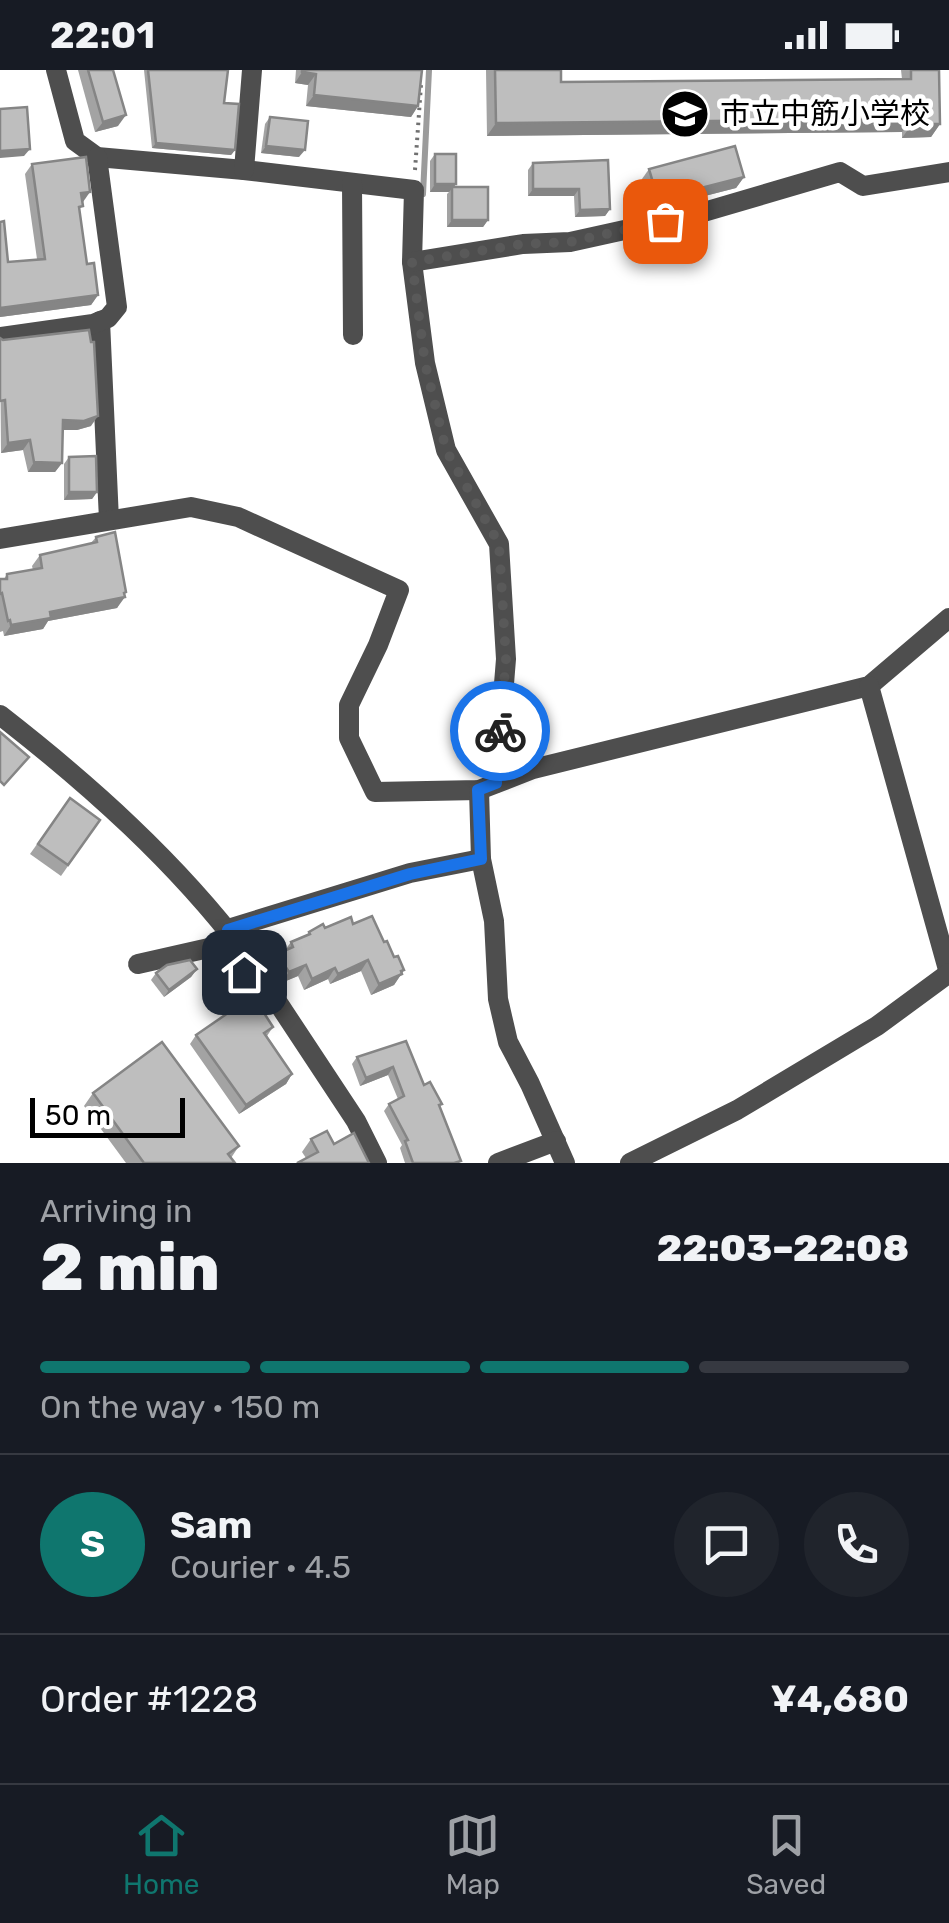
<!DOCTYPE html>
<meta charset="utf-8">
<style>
body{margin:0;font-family:Rubik,"Noto Sans JP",sans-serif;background:#20242c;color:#f1f3f6;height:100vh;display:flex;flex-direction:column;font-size:38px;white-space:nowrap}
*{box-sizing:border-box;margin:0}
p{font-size:32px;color:#9ea1a6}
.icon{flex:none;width:55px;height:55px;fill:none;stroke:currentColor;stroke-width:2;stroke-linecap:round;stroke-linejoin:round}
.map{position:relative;height:1093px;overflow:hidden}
.drawer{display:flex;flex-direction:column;background:#171b24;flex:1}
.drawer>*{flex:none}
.scale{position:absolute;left:30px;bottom:25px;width:155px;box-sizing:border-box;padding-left:10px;border:5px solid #000;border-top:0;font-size:28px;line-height:35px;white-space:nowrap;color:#000;-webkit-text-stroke:8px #fff;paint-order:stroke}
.pin{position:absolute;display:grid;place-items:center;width:85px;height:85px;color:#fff;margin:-42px;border-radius:20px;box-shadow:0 5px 15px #0006}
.courier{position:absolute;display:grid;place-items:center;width:100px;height:100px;margin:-50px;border:8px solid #1a73e8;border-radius:50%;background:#fff;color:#222;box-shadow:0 2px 12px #0007}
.summary em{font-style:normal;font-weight:800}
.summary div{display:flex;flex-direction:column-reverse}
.summary{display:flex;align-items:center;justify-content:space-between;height:170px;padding:0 40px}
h1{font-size:65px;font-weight:800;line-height:75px}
.bar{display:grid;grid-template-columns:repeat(4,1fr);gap:15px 10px;align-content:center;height:120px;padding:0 40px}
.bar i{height:12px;border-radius:8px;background:#363941}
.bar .current{background:#0f766e}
.bar p{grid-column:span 4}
.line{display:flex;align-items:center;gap:25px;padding:0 40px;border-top:2px solid #363941}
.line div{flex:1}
.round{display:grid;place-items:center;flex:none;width:105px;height:105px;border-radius:52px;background:#20242c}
.status{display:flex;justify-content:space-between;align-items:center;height:70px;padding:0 50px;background:#171b24;direction:ltr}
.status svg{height:28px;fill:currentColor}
.tab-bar{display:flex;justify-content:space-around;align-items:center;height:140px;border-top:2px solid #363941;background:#171b24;font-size:28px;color:#9ea1a6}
.tab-bar a{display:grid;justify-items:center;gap:5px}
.tab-bar .current{color:#0f766e}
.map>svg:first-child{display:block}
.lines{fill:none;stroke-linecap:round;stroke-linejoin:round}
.stream{stroke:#9c9c9c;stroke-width:6}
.path{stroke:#707070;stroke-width:4;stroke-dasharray:2.5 5;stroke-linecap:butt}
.minor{stroke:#4e4e4e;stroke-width:20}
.wall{fill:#a3a3a3}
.shaded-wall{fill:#858585}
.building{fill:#bebebe;stroke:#858585;stroke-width:2.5}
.done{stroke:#595959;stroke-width:10;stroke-dasharray:0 18}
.route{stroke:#1a73e8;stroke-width:12}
.labels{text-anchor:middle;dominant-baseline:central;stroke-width:9;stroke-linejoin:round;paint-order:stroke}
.poi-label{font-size:30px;fill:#000;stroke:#fff;text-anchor:start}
</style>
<div class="status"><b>22:01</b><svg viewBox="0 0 49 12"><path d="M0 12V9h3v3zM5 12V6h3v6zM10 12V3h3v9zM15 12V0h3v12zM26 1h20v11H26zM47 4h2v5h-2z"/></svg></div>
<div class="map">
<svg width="949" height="1093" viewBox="0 0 949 1093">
<rect width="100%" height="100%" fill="#fff"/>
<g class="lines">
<polyline class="stream" points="423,124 429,0"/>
<polyline class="path" points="415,100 421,15"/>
<g class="minor">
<polyline points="56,0 75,71 97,87 244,100 414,120 412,192 425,293 446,380 499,474 506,589 496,713"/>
<polyline points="244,100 252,0"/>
<polyline points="352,113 353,265"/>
<polyline points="412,192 523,174 570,172 697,144 840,102 863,116 949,102"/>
<polyline points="100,251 109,450"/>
<polyline points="0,267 93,254 108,248 117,237 97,87"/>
<polyline points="0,469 191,437 238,447 399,520 378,575 349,635 349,668 375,722 479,720 533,699 869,616 949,548"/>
<polyline points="869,616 949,903"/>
<path d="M0 645C90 715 176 792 245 883L356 1051 377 1093"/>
<polyline points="479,720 481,789 494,851 498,929 508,972 530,1014 565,1093"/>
<polyline points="228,859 410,803 481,789"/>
<polyline points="138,894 222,875 238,894"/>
<polyline points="498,1093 556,1071"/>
<polyline points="630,1093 737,1040 877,956 949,903"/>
</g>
</g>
<g class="wall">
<polygon points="78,0 113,0 118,56 95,62"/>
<polygon points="144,0 228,0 224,33 235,80 231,85 152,78"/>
<polygon points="296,0 422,0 418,36 411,47 306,36 308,15 295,13"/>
<polygon points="486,0 561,0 561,12 902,9 901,0 939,0 940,54 931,67 902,68 902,62 487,66"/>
<polygon points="270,47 299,87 261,83 265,54"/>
<polygon points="435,84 456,114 454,117 488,150 483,157 447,157 447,124 449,122 430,122 430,91"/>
<polygon points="533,93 610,139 605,146 575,147 574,126 528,126 528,100"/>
<polygon points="32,94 83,132 79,141 87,194 98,225 91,235 0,247 0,152 8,192 37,189 25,104"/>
<polygon points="649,99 744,107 736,118 650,140 642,109"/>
<polygon points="0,268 91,356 77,360 63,360 62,393 55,402 28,402 23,380 1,383"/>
<polygon points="69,387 97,422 92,429 64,430 64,394"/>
<polygon points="96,467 124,525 117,538 48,551 43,559 4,566 3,561 0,562 0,509 4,509 7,504 33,500 32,496 40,485 91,473"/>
<polygon points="70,728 100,750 61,806 30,784"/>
<polygon points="353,854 384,872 404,900 394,915 371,925 361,901 330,914 328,909 304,920 298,906 281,913 269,894 277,884 285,880 291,872 307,865 309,862"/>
<polygon points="210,884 272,937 266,946 273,957 267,966 292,1004 286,1014 239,1044 190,974 196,965 235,938 203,893"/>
<polygon points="197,899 191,907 164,927 151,910 156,903"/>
<polygon points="406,971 424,1015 442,1034 439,1037 461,1091 459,1093 405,1093 400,1078 402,1075 384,1041 389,1034 398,1029 388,1005 360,1016 352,994 357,987"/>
<polygon points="93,1023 239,1076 231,1088 235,1093 126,1093 84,1036"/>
<polygon points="311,1069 334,1074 306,1088 302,1082"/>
</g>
<g class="shaded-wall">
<polygon points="302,2 316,4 308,15 295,13"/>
<polygon points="314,25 418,36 411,47 306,36"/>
<polygon points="126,45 118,56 95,62 103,52"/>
<polygon points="912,49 902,62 487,66 496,53"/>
<polygon points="912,54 940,54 931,67 902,68"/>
<polygon points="156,73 235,80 231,85 152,78"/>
<polygon points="266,76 305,80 299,87 261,83"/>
<polygon points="30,79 24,86 0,88 0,81"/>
<polygon points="744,107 736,118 650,140 658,129"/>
<polygon points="435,114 456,114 449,122 430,122"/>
<polygon points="533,119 579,119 574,126 528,126"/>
<polygon points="90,122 83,132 74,133 81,123"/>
<polygon points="610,139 605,146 575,147 580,140"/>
<polygon points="452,150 488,150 483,157 447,157"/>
<polygon points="98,225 91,235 0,247 0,238"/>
<polygon points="98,346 91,356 77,360 56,360 63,350"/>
<polygon points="30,370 23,380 1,383 8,373"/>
<polygon points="34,392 62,393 55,402 28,402"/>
<polygon points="69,422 97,422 92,429 64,430"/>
<polygon points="126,522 122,528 125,527 117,538 48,551 43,559 4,566 11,555 50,542"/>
<polygon points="368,890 361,901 330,914 338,904"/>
<polygon points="306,895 298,906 281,913 289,902"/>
<polygon points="335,898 328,909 304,920 312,909"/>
<polygon points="197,899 191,907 164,927 169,920"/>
<polygon points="404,900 394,915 371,925 379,914"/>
<polygon points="393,997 388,1005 360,1016 366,1008"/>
<polygon points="292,1004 286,1014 239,1044 246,1035"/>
</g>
<g class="building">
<polygon points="88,0 113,0 126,45 103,52"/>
<polygon points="148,0 228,0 224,33 239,34 235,80 156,73"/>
<polygon points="302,0 422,0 418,36 314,25 316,4 302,2"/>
<polygon points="495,0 561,0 561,12 911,9 911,0 939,0 940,54 912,54 912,49 496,53"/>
<polygon points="27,37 30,79 0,81 0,39"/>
<polygon points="270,47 308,51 305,80 266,76"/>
<polygon points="735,76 744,107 658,129 649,99"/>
<rect x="435" y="84" width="21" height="30"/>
<polygon points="86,87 90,122 81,123 83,136 79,137 87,194 94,193 98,225 0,238 0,152 4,151 8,192 45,189 32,94"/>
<polygon points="608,90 610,139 580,140 579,119 533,119 533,93"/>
<rect x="452" y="117" width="36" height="33"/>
<polygon points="89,260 91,272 94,272 98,346 84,351 63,350 62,393 34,392 30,370 8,373 5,330 0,331 0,268 3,270"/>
<polygon points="96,386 97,422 69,422 69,387"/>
<polygon points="115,462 126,522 124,523 125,527 50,542 51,548 11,555 10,550 8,551 2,523 0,524 0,509 7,509 7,504 42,498 40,485 97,472 96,467"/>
<polygon points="0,662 29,687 4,715 0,711"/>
<polygon points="70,728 100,750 68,795 38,774"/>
<polygon points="372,846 384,872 387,871 394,887 398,886 404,900 401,901 402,904 379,914 368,890 338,904 335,898 312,909 306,895 289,902 277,884 293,877 291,872 310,864 309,862 323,854 325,858 351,847 353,854"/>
<polygon points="224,881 235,894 242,898 272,937 264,943 273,957 264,963 292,1004 246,1035 196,965 244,932 210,884"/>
<polygon points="190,890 197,899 169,920 156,903 167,895"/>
<polygon points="406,971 424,1015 430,1012 442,1034 439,1035 461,1091 454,1093 413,1093 405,1071 408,1070 389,1034 404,1026 393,997 366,1008 357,987"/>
<polygon points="162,972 239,1076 228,1084 235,1093 144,1093 93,1023"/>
<polygon points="327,1061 334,1074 354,1063 369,1093 297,1093 318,1082 311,1069"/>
</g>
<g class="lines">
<polyline class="done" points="500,661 506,589 499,474 446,380 425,293 412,192 523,174 570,172 665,151"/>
<polyline class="route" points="244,902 254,896 228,860 410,804 481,789 478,720 496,713 500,661"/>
</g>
<defs>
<g id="school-disc" transform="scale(2.5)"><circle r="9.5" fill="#000" stroke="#fff"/><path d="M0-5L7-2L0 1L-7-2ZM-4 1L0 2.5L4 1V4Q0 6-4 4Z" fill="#fff"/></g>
</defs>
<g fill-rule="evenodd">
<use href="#school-disc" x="685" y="44"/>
</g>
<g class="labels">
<g class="poi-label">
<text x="720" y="44">市立中筋小学校</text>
</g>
</g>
</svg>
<div class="scale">50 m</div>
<div class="pin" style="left:665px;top:151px;background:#ea580c"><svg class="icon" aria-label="bag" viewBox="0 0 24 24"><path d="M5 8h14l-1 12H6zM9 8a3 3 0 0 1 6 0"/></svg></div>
<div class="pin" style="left:244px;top:902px;background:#1f2937"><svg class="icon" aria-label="home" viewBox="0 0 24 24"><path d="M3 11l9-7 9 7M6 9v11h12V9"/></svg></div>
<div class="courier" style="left:500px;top:661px"><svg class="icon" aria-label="bike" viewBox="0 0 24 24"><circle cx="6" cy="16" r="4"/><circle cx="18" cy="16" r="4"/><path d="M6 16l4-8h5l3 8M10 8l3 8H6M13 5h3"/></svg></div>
</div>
<section class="drawer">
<div class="summary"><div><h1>2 min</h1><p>Arriving in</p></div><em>22:03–22:08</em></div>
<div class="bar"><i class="current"></i><i class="current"></i><i class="current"></i><i></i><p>On the way · 150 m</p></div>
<div class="line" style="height:180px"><b class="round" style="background:#0f766e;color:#fff">S</b><div><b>Sam</b><p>Courier · 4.5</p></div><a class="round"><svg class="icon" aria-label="chat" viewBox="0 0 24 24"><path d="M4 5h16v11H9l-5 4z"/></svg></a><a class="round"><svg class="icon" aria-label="phone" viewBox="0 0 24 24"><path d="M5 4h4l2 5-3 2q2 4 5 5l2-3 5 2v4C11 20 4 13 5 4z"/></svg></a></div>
<div class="line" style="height:130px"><div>Order #1228</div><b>¥4,680</b></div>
</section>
<nav class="tab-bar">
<a class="current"><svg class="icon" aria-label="home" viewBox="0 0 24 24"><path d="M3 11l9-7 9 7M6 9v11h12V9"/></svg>Home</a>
<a><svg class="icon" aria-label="map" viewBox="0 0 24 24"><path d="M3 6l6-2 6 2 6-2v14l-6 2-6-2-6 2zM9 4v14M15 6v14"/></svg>Map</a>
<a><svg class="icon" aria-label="saved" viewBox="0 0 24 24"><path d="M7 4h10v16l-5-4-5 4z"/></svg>Saved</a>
</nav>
